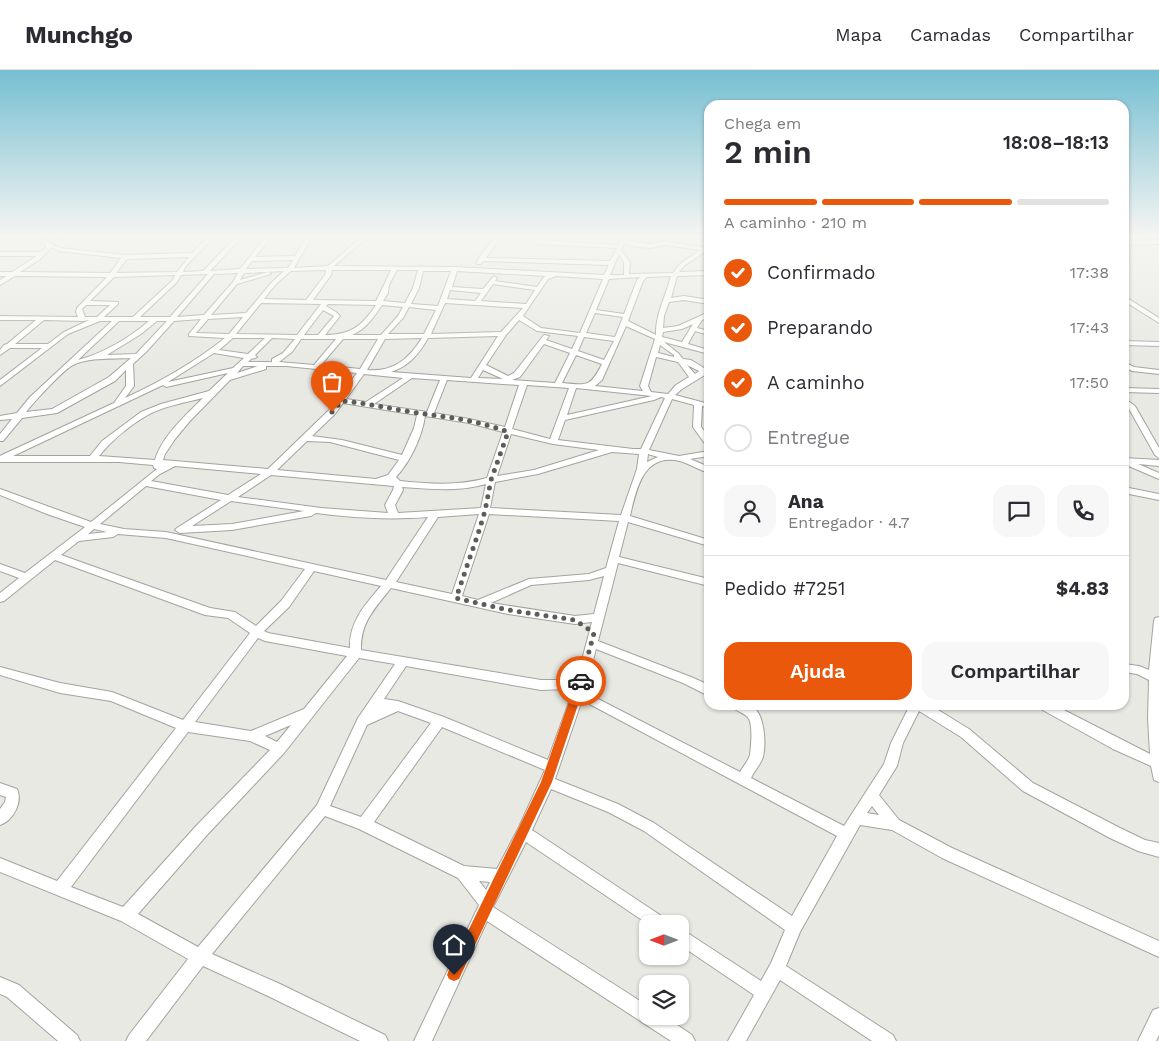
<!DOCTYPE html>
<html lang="pt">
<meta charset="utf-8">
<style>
body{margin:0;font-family:"Work Sans",sans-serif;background:#f7f7f7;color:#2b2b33;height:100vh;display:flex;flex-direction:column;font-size:19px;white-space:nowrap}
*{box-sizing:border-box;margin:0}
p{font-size:16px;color:#7c7c81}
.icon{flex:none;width:28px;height:28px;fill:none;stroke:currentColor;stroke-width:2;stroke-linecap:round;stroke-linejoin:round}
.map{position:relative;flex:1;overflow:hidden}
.sheet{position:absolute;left:704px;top:30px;width:425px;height:610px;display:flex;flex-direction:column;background:#fff;border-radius:15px;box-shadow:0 1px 4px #0004}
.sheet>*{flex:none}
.needle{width:32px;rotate:270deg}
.fabs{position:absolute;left:639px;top:845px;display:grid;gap:10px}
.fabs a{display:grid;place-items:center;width:50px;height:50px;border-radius:10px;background:#fff;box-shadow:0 1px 4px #0004;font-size:25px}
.pin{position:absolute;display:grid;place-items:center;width:42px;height:42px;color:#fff;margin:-51px -21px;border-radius:50% 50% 50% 0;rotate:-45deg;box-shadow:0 0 5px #0007}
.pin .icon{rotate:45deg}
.courier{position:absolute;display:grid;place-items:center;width:50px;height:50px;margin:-25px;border:4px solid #ea580c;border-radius:50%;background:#fff;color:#222;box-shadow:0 1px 6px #0007}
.summary em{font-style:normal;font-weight:600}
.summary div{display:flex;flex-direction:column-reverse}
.summary{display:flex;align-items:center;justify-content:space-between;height:85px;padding:0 20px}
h1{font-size:32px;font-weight:600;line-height:38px}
.bar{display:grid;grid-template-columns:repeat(4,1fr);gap:8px 5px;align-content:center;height:60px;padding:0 20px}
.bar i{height:6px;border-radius:4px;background:#e1e1e2}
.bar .current{background:#ea580c}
.bar p{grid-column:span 4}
.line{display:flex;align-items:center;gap:12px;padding:0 20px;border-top:1px solid #e1e1e2}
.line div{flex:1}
.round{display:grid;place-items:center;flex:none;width:52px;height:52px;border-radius:15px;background:#f7f7f7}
ol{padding:0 20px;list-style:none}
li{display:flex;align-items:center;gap:15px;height:55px}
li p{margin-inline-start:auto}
li .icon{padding:5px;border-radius:50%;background:#ea580c;color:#fff;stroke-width:4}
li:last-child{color:#7c7c81}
li i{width:28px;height:28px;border:2px solid #e1e1e2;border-radius:50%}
.primary-button{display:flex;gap:10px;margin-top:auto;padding:10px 20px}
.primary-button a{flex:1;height:58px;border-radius:15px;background:#ea580c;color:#fff;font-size:20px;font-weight:600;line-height:58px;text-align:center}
.primary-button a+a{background:#f7f7f7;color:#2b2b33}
header{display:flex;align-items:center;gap:30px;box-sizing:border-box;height:70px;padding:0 25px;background:#fff;border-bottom:1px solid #e1e1e2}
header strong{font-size:24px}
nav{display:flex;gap:28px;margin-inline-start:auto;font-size:18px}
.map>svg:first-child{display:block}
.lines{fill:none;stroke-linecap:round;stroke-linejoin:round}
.street-casing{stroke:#a3a49e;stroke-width:2}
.street{fill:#fff;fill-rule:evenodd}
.route{fill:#ea580c}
.done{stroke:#5c5d59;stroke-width:5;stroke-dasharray:0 9}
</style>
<header>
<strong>Munchgo</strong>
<nav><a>Mapa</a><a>Camadas</a><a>Compartilhar</a></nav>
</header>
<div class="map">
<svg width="1159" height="971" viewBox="0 0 1159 971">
<rect width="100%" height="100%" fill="#e8e9e3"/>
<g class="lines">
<g class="street-casing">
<g id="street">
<polygon points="48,165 108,165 105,167 0,170 0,166"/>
<path d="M210 165H216L185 197 183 202 203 201 238 165H244L210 201 240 199 267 165H273L255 187 295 186 307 165H313L294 198 328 196 364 165H370L334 196 455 197 604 205 609 195 483 191 481 194H477L478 189 496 165H502L486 188 610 191 617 178 539 174 532 170 533 165H539L538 169 540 170 618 175 621 165H627L625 170 651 174 665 171 708 178 709 181H706L684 196 679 202 709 201V205L677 206 671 228 684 226 709 230V234L684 230 669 232 664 246 663 258 678 256 709 242V247L702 250 697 258 709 261V265L695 261 688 274 709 280V284L664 272 678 283 683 289 691 290 704 298 709 296 708 303 682 319 675 325 709 334V338L702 336 701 357 709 367V375H706L693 357 694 335 672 329 649 380 679 386 709 381V386L690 389 709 397V403C699 400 690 394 680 391 643 382 636 420 630 446L709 470V476L628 452 619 487 709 509V516L618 493 598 571 691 607 709 615V626L683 613 596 579 585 620 600 630 740 702C743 697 748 691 750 685 751 676 753 657 749 649 745 642 735 642 731 635 737 635 745 633 751 636 765 642 766 674 763 687 761 694 754 701 751 708L844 756 884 694 891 673 910 635H930L969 659 1033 713 1120 758 1145 770 1159 773V787L1138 781 1110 768 1023 721 961 667 919 641 903 673 897 696 879 725 899 750 952 778 1159 871V887L942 788 892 760 860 755 800 862 786 896 893 965 896 971H872L780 910 746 971H728L754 925 680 875V858L761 911 771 893 785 860 644 761 608 742 551 719 532 760 666 849 669 854H648L526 772 493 837 648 936V946H664L692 965 695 971H671L487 851 432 971H414L479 835 458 808 359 759 325 746 212 884 280 914 385 965 388 971H360L268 926 203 896 146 971H126L129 965 188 889 121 851 0 802V788L57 811 176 658 111 631 60 623 0 605V597L60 613 112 622 183 650 250 563 228 548 205 545 55 490 4 531 0 532V523L19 508 0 501V494L25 503 85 457 47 444 0 425V419L91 452 157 399 154 398 153 395 119 392H0V386L2 385 114 333 126 316V300L115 311 57 343 22 348 3 371H0V364L12 349 0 350V346L17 343 30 327 112 251H100L68 264 0 316V310L42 278H10L0 285V280L4 275 7 274 36 250H0V246L78 247 76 242 77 238 107 207 15 206 0 215V210L7 206H0V202H12L37 186H0V182H41L46 178V175L41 172 44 170 60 178 125 185 192 183ZM624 173 637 177 651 178 665 175 700 180 680 194 673 203 629 204 630 192 621 180ZM52 177 59 181 121 188 110 203 20 202 39 190ZM619 184 624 192V205H610ZM189 187 177 202 116 203 127 189ZM293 190 288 198 246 199 252 191ZM326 200 325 205 306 230 264 229 276 214 291 201ZM332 200H391C386 211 381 221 376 231L313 230 331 205ZM397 200H418L413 218 405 233 383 231 388 223 389 215ZM284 201 272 212 246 243 211 245 237 214 271 204 268 202 240 210 244 203ZM423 201H451L438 236 411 234 419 218ZM457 201 546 206 544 207 537 217 495 211 497 208 494 206 483 219 452 217ZM238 203 233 212 204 245 177 247 214 204ZM208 204 170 247H140L177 212 181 205ZM175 205 173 210 133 247H104L118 234V232L90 231 114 207ZM556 206 603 209 580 263 541 258 523 246 548 209ZM671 206C666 226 655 245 656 265L628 251 643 211 647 207ZM640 207 637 210 624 244 596 240 609 209ZM493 214 535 220 526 234 481 231ZM450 220 481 223 475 231 447 229ZM261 233 321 234 297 265 236 264ZM445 233 523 238 501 262 431 264ZM328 234 376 235C362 256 351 265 325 265L340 246 336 242 326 236ZM86 235H110L97 247H85L82 239ZM382 235 403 237 398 246 381 265H352C366 259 374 247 382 235ZM409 237 436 240 424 264H388L403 248ZM323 240 334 246 318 265H304ZM595 243 623 247 615 267 586 263ZM243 247 229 264 196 263 208 249ZM201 249 189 264V266L225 268C195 292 160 312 125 328L134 316 133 294 147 281 174 251ZM44 250 83 251 89 250 64 262 48 274H15ZM519 250 537 261 578 266 572 279 546 270 549 266 544 265 514 303 508 306 486 295 506 265ZM119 251H149C129 268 104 283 78 290ZM157 251H167L136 284 107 285 141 264ZM693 254 682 272 662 267 663 262 682 259ZM626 256 655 269 640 316 643 321 595 316 602 310ZM498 266 471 308 391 302C409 296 419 284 428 268ZM584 267 614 271 604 290 578 281ZM233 268H265L248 284 219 280ZM272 268 295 269 283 283 272 289V292H248L251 289 255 288 257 287 255 285ZM422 268C408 290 393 302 367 300L385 269ZM301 269H336L314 295 279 292 292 282ZM343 269H378L360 299 321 295ZM544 274 570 283 555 313 512 310 520 307ZM660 275 674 285V287L658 283ZM214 283 244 288 233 298 168 312ZM576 285 602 294C590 318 587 315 562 313ZM656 287 678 292 689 307 676 315 668 324 651 322 648 316ZM131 288 109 307 52 339 26 342C34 332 63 300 73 295 89 287 114 289 131 288ZM687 295 699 301 695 304ZM243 296H258L237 303ZM266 296H286L357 303 329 340 268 399 163 390 165 384 175 369 190 351 230 310 266 299ZM483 300 503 309 478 308ZM228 303 209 321 161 334 141 342 102 371 90 386H13L163 315 166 317ZM364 304 403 308 366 332 346 329ZM412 308 440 310 427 342 374 334ZM447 310 519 315 505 357 469 349 434 343ZM527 315 569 318 550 369 512 359ZM576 318 652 326 567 345ZM661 327 665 328 641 379H633L558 370 565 350 654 330ZM203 328C186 345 162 366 155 390L99 386C111 371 129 356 146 346 163 336 184 333 203 328ZM343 333 417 345 414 358 402 385 342 370 312 366 335 344ZM425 346 469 353 503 362 487 408C458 416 430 414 400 411L396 407C410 392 422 367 425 346ZM511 364 553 374 599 380 534 400 497 406ZM307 371 330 372 399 390 388 405 376 409 277 400ZM612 382 639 384 637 399 621 445 490 438 495 412 538 404ZM648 384 658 387 647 392ZM175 396 261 404 228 425 151 411 160 404ZM271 405 394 416 393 420 385 435 388 443 321 438 238 427ZM486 414 481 438 398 443 395 435 403 420 402 417C431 419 458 422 486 414ZM146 416 221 430 177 458 175 460 180 463 232 460 311 446 316 443C353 448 390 450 428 447L386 510 166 462 124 459 100 454ZM231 431 304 441 232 454 192 456ZM479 444 452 524 396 512 438 447ZM489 444 619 451 606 498 589 504 529 509 478 530 462 526ZM94 459 107 462 88 464ZM118 464 166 468 305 499 281 531 256 556 235 542 210 538 61 485 79 471 113 467ZM314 501 381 516C366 534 349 551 350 578L268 563 264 561 289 537ZM604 506 594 544 575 546 491 533 531 515 589 510ZM391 518 508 544 575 554 592 552 579 601 566 610H541L361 580C360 553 375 538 391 518ZM258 568 265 571 347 586 304 639 251 661 195 652ZM359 588 395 594 358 648 317 735 198 877 138 844 207 765 284 683ZM406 596 541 620 568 619 575 615 548 690 444 647 398 631 384 629ZM582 630 837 766 792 846 654 753 618 734 555 709ZM398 641 431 653 361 747 330 736 367 655ZM291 655 277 672 265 666ZM442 657 545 700 519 757 497 799 464 796 374 752ZM188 662 250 671 270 680 197 755 123 837 71 817ZM872 736 879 745 867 743ZM479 811 490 812 486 820Z"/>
<polygon points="1159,170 1159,174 1124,175 1124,171"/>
<polygon points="1124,226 1159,248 1159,253 1124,231"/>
<polygon points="1124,271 1159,272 1159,276 1124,275"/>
<polygon points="1124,292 1134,297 1159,300 1159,304 1132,301 1124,297"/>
<polygon points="1124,318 1159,319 1159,323 1124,322"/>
<polygon points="1124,328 1135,336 1159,378 1159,388 1155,385 1128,337 1124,334"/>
<polygon points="1124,388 1159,390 1159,396 1138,394 1159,403 1159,409 1124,394"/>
<polygon points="1124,417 1159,424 1159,430 1124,423"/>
<polygon points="1159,547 1159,712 1154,710 1151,696 1113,679 1039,638 1037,635 1054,635 1150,684 1148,648 1149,610 1137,604 1124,602 1124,594 1139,596 1149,600 1154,551 1155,548"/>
<path d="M0 713 17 719C23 732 13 751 0 755V739L5 732 6 727 0 725Z"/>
<polygon points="0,907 19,915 77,965 80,971 58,971 7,927 0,924"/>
<polygon points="1159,938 1159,965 1156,971 1138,971 1153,940"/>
</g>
</g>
<use href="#street" class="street"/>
</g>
<linearGradient id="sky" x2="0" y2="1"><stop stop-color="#76bfd2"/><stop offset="0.55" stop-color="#f5f5f2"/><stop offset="1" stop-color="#f5f5f2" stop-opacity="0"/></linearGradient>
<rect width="1159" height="301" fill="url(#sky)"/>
<polygon class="route" points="581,608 586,611 552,712 459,909 454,911 449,909 447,905 449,900 541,712 576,611"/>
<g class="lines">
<path class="done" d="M332 342 342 331C367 333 392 339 418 343 448 347 480 351 508 362L491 410 485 441 478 464 456 528 508 540 575 550 594 563 581 611"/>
</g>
</svg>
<div class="fabs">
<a><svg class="needle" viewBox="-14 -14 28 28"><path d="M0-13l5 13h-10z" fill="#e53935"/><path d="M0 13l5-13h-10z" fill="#7c7c81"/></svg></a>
<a><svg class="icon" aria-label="layers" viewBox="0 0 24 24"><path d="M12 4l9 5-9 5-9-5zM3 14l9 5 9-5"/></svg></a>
</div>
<div class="pin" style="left:332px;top:342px;background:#ea580c"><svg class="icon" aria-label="bag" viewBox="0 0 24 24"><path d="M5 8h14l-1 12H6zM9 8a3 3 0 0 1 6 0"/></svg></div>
<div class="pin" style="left:454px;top:905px;background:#1f2937"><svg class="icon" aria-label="home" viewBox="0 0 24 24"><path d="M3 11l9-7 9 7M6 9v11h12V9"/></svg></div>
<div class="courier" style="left:581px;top:611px"><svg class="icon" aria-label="car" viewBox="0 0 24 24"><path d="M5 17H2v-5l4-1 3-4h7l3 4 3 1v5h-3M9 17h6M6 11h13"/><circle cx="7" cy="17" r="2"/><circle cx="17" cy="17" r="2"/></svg></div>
<section class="sheet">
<div class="summary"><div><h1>2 min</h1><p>Chega em</p></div><em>18:08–18:13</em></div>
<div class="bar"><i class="current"></i><i class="current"></i><i class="current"></i><i></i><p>A caminho · 210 m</p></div>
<ol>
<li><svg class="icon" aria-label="check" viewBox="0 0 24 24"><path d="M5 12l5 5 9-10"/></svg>Confirmado<p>17:38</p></li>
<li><svg class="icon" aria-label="check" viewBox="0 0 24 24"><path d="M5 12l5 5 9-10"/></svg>Preparando<p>17:43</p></li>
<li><svg class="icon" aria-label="check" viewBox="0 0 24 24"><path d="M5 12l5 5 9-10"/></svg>A caminho<p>17:50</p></li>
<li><i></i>Entregue</li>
</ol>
<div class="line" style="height:90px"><a class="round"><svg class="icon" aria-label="person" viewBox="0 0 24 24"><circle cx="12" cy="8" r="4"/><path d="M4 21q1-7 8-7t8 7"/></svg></a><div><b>Ana</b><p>Entregador · 4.7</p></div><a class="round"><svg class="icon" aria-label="chat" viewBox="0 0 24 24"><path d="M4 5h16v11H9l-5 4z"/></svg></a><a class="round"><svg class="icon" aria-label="phone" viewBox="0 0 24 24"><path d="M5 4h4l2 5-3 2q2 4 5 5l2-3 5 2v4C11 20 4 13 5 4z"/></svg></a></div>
<div class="line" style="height:65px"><div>Pedido #7251</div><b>$4.83</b></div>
<div class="primary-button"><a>Ajuda</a><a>Compartilhar</a></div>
</section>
</div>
